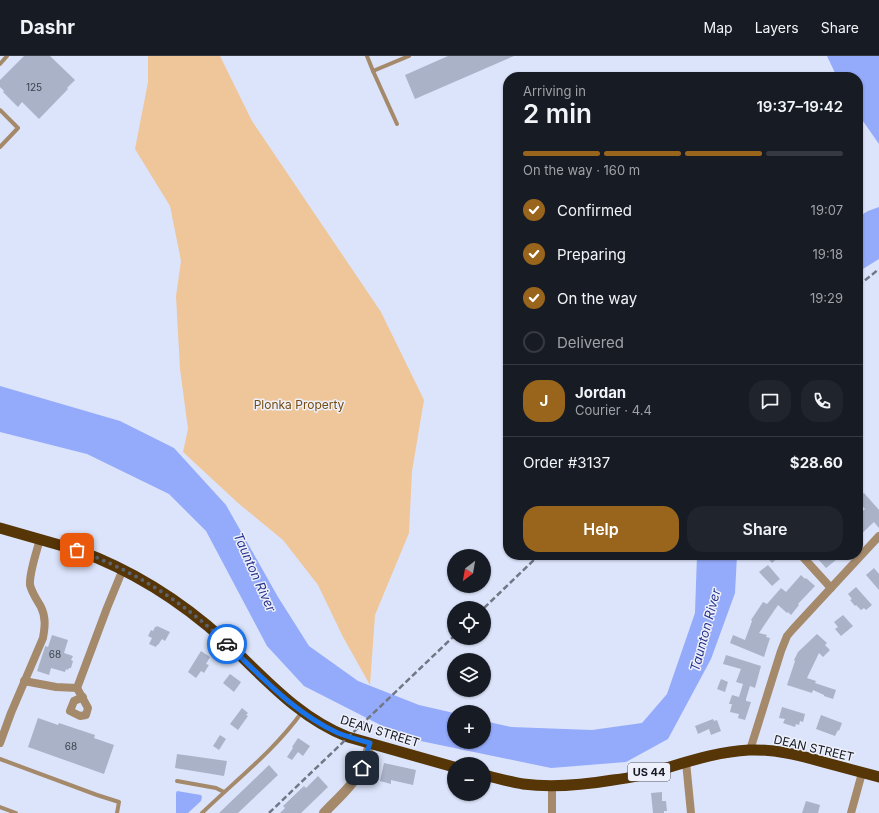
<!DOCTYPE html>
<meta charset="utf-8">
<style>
body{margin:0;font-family:Inter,sans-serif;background:#20242c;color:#f1f3f6;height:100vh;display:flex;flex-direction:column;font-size:15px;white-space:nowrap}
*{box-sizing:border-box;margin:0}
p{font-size:13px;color:#9ea1a6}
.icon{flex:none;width:22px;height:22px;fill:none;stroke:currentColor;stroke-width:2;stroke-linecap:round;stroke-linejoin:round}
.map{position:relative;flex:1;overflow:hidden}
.side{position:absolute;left:503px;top:16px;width:360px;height:488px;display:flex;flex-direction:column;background:#171b24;border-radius:16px;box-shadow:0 1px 3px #0004}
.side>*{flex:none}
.needle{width:26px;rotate:211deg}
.tools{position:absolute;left:447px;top:493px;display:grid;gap:8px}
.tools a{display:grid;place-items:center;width:44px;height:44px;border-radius:50%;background:#171b24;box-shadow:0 1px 3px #0004;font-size:20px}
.pin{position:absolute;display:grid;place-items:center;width:34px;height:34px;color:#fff;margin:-17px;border-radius:8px;box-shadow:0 2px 6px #0006}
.courier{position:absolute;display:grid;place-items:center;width:40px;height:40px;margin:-20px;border:3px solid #1a73e8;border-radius:50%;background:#fff;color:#222;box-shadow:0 1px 5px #0007}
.headline em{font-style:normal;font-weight:600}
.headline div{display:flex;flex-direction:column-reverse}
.headline{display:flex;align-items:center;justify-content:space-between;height:68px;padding:0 20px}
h1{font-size:26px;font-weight:600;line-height:30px}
.bar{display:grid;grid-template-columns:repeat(4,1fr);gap:6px 4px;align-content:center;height:48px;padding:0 20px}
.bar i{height:5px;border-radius:3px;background:#363941}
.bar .current{background:#99651c}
.bar p{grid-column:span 4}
.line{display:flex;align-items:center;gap:10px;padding:0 20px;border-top:1px solid #363941}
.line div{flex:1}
.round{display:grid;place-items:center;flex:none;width:42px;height:42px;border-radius:16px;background:#20242c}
ol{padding:0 20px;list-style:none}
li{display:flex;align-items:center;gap:12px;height:44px}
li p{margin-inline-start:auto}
li .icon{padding:4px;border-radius:50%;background:#99651c;color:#fff;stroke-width:4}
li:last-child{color:#9ea1a6}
li i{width:22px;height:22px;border:2px solid #363941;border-radius:50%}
.button{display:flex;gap:8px;margin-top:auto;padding:8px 20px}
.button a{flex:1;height:46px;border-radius:16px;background:#99651c;color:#fff;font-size:16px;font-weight:600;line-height:46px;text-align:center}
.button a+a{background:#20242c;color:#f1f3f6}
header{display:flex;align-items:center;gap:24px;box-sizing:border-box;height:56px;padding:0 20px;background:#171b24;border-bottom:1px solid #363941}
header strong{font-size:19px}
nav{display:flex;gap:22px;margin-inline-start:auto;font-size:14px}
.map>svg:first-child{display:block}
.green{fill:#eec699}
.water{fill:#94aafa}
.building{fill:#aab2c8}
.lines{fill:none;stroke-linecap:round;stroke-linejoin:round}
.service{stroke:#a4896b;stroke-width:4}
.minor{stroke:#a4896b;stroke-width:8}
.tertiary{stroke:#a4896b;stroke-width:10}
.trunk{stroke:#563506;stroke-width:11}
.rail{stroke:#727786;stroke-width:2.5;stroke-dasharray:6 3;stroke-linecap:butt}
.done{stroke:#5c616e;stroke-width:4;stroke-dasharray:0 7.2}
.route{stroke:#1a73e8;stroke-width:5}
.labels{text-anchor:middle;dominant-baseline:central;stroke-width:3;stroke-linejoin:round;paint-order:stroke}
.number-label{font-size:10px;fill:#3c404c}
.shield{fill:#eef1fb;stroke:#585a63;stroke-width:1}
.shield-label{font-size:11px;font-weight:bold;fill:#171a22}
.park-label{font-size:12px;fill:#744b10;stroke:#eef1fb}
.street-label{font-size:12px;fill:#171a22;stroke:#eef1fb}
.water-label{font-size:13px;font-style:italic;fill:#27338d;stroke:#eef1fb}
</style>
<header>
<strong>Dashr</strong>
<nav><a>Map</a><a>Layers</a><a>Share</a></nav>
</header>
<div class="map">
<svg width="879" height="757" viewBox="0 0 879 757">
<rect width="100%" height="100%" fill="#dce4fb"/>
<polygon class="green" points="148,0 220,0 252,65 381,256 424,344 412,415 409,477 375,559 370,629 343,581 318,529 283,484 238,447 183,396 188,373 180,313 176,240 181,205 170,150 135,93 148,26"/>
<g class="water">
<polygon points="827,0 879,0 879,88 858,58 858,21 837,21"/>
<polygon points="879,151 879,203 858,216 858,161 868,155"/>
<polygon points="0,330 120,365 174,392 226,449 278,541 309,590 358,625 419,649 454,657 454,686 484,686 484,665 511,671 592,674 642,667 667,638 695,557 697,499 737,499 735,537 711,603 668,683 626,706 551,712 406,682 304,630 267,590 206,475 169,438 87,398 0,376"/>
<polygon points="177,735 201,739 202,741 201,745 188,757 176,757 176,737"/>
</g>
<g class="building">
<polygon points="24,0 50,0 75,24 67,32 68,33 39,63 22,46 18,51 3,36 4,35 0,31 0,24"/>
<polygon points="448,0 514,0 415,43 405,19"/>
<polygon points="864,437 879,454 879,472 874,466 858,481 858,459 865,453 858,445 858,442"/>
<polygon points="765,499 781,499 772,507"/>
<polygon points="820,499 831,499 836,504 826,512 817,502"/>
<polygon points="768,509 780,523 772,530 759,516"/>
<polygon points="874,512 879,518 879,534 866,519"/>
<polygon points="801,519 805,523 806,522 815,530 798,548 799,549 791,559 788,556 787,557 778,549 759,577 767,579 766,581 770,582 764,601 730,587 733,579 745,584 752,565 751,564 763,546 767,548 781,532 786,536"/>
<polygon points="856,531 872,549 866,554 864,552 861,554 856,549 855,550 850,544 852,543 848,538"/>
<polygon points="843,559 853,570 841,580 835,573 838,571 834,566"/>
<polygon points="157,570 170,576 165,585 162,583 158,589 157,589 156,591 149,588 152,582 148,580 151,574 153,575 155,571 156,571"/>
<polygon points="817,578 827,587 825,589 830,594 823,601 819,597 807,622 816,625 815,627 836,634 833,643 824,640 824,639 813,634 812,637 787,629 795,605 794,604 798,596"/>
<polygon points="52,579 68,584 64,597 73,600 71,604 73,605 71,612 69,612 68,614 66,613 65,616 51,612 49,619 37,615 45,591 45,590 48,591"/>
<polygon points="201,595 210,601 206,608 209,609 204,617 201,615 196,622 188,616"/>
<polygon points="726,599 761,610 755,632 750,630 746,643 746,645 751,646 745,664 738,662 739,658 730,656 732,648 729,648 732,639 739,641 743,628 736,626 741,613 723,608"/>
<polygon points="230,618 241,626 234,636 223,627"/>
<polygon points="721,623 728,626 725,636 717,633"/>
<polygon points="782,651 805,658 803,666 800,665 799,669 796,668 795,671 783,667 785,663 779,662"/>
<polygon points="242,652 248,657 246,659 248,660 238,674 230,668"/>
<polygon points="821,659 842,667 839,675 838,674 835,680 816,673"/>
<polygon points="38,662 58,669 59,667 95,679 94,682 114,689 104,718 28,691"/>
<polygon points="713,663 714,665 717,664 721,675 711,679 709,673 698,678 695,670"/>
<polygon points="220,679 226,683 219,694 213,690"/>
<polygon points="298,682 310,690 303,700 298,696 292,704 287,701 293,692 292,691"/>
<polygon points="177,698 227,705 224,720 175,712"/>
<polygon points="384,707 416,714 413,729 391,724 391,728 380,725"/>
<polygon points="269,709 278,719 238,757 219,757"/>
<polygon points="318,720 328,731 301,757 280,757 285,752 283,750 304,730 306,732"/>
<polygon points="662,736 662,745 666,745 667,755 664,755 664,757 653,757 651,737"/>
<polygon points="806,745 820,749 818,757 802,757"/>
</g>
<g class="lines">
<g class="service">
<polyline points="367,0 373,15 409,0"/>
<polyline points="0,8 7,0"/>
<polyline points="373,15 397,68"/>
<polyline points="0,54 18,72 0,91"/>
<polyline points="0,703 97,739 119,746 117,757"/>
<polyline points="177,725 216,732 224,736"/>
<polyline points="0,751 16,757"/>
<path d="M202 757C236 724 274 695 302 656"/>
</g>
<g class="minor">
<polyline points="801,499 831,532"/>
<polyline points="24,625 56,631 77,632"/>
<polyline points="77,632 107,552 123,513"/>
<polyline points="77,632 88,652 86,659 80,660 70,655 74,645 83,641"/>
<path d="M0 687 11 657 43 582C45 571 46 561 41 551 37 544 32 537 30 529 29 517 37 495 40 483"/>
<polyline points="750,694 781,595 787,580 793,573 879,480"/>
<polyline points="686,706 691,757"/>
<polyline points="552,730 552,757"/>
<polyline points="851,757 862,717"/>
</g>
<path class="tertiary" d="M324 757C337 743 354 729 362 711 366 704 368 695 370 687"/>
<g class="trunk">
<path d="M0 472 77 494C132 514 181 545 224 584 263 620 297 661 348 681L454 711"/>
<path d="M484 719C497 722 510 726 523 728 553 732 583 729 613 724 621 723 629 722 637 720 674 711 710 696 749 694 775 693 799 699 823 706 842 711 860 716 879 721"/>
</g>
<g class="rail">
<polyline points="858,230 879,213"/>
<polyline points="484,552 539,499"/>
<polyline points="269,757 454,580"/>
</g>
</g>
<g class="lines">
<path class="done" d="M77 494C133 514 184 546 227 588"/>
<path class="route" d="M227 588C261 620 294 657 338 677 348 681 359 684 370 687L362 712"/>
</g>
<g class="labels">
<g class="number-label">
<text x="34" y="31">125</text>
<text x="55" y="598">68</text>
<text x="71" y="690">68</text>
</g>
<rect class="shield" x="628" y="707" width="42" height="18" rx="3"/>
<g class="shield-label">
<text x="649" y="716">US 44</text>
</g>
<g class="park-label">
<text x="299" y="348">Plonka Property</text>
</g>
<g class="street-label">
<text transform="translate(380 675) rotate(17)">DEAN STREET</text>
<text transform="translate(814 692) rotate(13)">DEAN STREET</text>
</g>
<g class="water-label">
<text transform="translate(255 516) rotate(66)">Taunton River</text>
<text transform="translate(705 574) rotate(-75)">Taunton River</text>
</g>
</g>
</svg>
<div class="tools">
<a><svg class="needle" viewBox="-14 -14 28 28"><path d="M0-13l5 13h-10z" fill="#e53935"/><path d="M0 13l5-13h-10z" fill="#9ea1a6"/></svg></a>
<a><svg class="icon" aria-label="locate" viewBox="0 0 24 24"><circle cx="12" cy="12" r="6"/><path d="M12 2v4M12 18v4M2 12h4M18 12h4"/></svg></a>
<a><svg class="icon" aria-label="layers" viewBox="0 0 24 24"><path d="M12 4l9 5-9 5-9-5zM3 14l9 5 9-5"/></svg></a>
<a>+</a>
<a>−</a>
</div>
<div class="pin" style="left:77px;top:494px;background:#ea580c"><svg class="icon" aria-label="bag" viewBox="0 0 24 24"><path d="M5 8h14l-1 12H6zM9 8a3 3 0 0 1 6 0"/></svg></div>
<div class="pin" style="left:362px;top:712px;background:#1f2937"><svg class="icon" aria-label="home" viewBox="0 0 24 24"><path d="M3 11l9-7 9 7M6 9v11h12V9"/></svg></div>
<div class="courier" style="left:227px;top:588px"><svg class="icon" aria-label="car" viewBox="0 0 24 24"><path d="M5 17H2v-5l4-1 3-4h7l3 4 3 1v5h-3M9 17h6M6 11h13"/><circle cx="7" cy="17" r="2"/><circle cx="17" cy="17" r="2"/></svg></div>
<section class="side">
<div class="headline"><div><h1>2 min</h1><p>Arriving in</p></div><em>19:37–19:42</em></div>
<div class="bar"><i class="current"></i><i class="current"></i><i class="current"></i><i></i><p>On the way · 160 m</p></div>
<ol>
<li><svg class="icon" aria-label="check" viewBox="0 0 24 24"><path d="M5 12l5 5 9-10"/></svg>Confirmed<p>19:07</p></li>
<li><svg class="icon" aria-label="check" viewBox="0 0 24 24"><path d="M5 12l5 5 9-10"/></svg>Preparing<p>19:18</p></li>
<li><svg class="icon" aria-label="check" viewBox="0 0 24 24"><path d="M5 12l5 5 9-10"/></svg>On the way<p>19:29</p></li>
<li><i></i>Delivered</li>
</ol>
<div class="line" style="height:72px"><b class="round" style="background:#99651c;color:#fff">J</b><div><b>Jordan</b><p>Courier · 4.4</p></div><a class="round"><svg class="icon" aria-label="chat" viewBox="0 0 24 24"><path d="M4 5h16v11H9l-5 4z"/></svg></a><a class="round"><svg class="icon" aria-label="phone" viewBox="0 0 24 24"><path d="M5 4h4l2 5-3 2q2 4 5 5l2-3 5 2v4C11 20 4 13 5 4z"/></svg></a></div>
<div class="line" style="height:52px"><div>Order #3137</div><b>$28.60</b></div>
<div class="button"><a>Help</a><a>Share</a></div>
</section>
</div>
